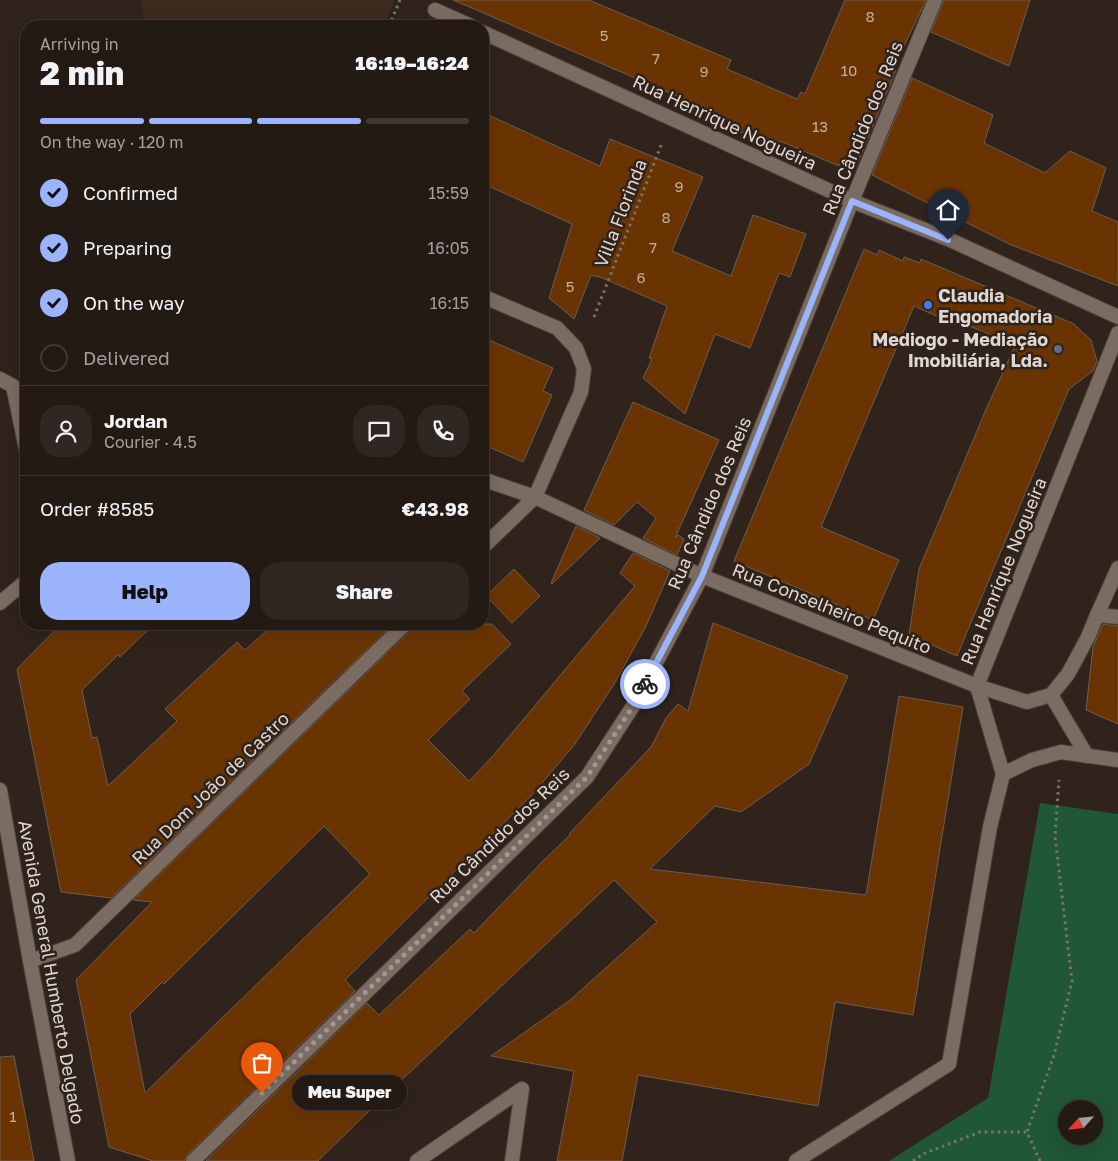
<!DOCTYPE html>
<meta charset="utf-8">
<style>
body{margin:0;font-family:"Golos Text",sans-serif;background:#302722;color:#f1f3f6;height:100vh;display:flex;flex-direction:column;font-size:19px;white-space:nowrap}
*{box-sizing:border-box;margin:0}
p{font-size:16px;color:#a3a1a0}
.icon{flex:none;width:28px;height:28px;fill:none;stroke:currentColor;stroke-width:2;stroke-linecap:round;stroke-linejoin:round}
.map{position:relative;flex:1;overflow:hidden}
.sheet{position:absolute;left:20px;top:20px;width:469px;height:610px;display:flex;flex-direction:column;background:#241a14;border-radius:20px;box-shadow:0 5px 20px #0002,0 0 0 1px #413834}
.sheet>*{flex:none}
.needle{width:32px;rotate:243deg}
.fabs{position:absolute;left:1058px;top:1100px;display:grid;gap:10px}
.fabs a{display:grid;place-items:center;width:45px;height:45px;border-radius:50%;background:#241a14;box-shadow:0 5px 20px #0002,0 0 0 1px #413834;font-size:25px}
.pin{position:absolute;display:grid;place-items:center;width:42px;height:42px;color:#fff;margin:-51px -21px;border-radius:50% 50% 50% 0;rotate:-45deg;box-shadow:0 0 5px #0007}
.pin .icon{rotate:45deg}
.courier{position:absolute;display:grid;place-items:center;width:50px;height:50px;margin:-25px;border:4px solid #9bb4fd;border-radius:50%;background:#fff;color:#222;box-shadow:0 1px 6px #0007}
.bubble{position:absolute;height:35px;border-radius:18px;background:#241a14;box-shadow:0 5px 20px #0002,0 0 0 1px #413834;font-size:16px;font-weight:800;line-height:35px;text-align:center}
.summary em{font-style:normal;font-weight:800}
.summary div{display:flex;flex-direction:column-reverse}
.summary{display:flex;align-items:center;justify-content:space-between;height:85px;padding:0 20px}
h1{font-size:32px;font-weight:800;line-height:38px}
.bar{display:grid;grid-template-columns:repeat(4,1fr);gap:8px 5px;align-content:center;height:60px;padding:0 20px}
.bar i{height:6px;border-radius:4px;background:#413834}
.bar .on{background:#9bb4fd}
.bar p{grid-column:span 4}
.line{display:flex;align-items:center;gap:12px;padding:0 20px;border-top:1px solid #413834}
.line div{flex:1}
.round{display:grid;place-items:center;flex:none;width:52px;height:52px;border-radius:20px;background:#302722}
ol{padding:0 20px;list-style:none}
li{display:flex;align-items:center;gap:15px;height:55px}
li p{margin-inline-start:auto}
li .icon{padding:5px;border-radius:50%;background:#9bb4fd;color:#111;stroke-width:4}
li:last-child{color:#a3a1a0}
li i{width:28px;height:28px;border:2px solid #413834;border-radius:50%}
.button{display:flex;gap:10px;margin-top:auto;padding:10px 20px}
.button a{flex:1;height:58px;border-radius:20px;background:#9bb4fd;color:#111;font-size:20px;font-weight:800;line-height:58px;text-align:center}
.button a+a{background:#302722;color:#f1f3f6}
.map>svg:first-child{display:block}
.built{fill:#3e2b1f}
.green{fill:#205735;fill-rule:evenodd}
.building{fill:#6a3402;stroke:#6c5d53;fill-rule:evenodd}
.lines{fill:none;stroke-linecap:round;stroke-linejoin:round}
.service-casing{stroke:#4c413a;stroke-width:16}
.minor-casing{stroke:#4c413a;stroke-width:16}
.tertiary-casing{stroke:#4c413a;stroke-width:16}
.path{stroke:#7d736b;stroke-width:3;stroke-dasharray:2.5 4;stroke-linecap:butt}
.service{stroke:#7b6c62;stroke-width:14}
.minor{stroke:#7b6c62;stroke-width:14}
.tertiary{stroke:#7b6c62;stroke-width:14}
.done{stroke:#a29891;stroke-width:5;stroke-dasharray:0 9}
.route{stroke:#9bb4fd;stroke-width:6}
.shop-dot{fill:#3f7fe0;stroke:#30231b;stroke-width:2}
.service-dot{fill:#5c6f8a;stroke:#30231b;stroke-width:2}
.labels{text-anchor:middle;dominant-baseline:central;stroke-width:5;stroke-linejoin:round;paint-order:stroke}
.number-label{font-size:15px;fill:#c2ae9d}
.street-label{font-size:18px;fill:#dfd7d1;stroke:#30231b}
.poi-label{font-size:18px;font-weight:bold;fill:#dfd7d1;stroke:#30231b;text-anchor:start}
</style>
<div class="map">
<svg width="1118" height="1161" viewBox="0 0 1118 1161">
<rect width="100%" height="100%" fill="#30231b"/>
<polygon class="built" points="141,0 395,0 384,26 146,26"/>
<path class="green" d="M1040 803 1118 814V1161H889L988 1098ZM1066 1109H1094V1136H1066Z"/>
<g class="building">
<polygon points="453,0 589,0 731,60 727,69 797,99 801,92 805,94 845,0 926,0 893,69 896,70 856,167 841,160 839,166 780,141 777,147 707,118 710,110"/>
<polygon points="944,0 1030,0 1009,66 931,32"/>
<polygon points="912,78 993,115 984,143 1045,173 1070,151 1106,168 1092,211 1118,222 1118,286 1009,244 872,175"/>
<polygon points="482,112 600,166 610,139 703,177 672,251 731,276 753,215 806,234 790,277 779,273 750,348 715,334 685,414 643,378 652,359 649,358 667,306 598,276 598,277 591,275 574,319 549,298 572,224 482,183"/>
<polygon points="864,249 877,255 879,250 903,261 904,257 920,263 921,259 1074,324 1091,340 1097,361 1093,371 1069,389 957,656 909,635 919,569 987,407 1015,346 989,334 943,315 941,318 914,306 821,527 899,560 873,620 734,561"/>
<polygon points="482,337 553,368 543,391 552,395 523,462 482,444"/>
<polygon points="633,402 719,440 675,538 678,535 684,539 677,555 643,538 656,518 637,502 614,525 584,510"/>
<polygon points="576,526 600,538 552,584 551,583"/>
<path d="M633 553 670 571 646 626 616 681 575 744 531 796 345 980 355 991 187 1155 184 1161H153L109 1147 76 980 152 902 133 900 411 630 414 624H492L511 644 462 691 470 699 428 740 469 781 492 757 635 586 620 573ZM324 826 370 874 145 1093 130 1014 162 982 164 984Z"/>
<polygon points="514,569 540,596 512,623 486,596"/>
<polygon points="713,623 848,676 809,764 741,812 715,806 650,869 866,895 899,696 963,707 913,1015 835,1002 818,1106 638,1075 622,1161 557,1161 574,1071 491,1056 569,1001 657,922 614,880 373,1107 318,1161 206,1161 367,1003 379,1015 470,929 474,933 543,861 570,835 569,834 651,747 666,718 678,704 688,711"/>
<polygon points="61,624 154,624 120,657 118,655 82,690 92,738 97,737 108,786 177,721 165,709 237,642 245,650 274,624 393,624 111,898 61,892 17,669"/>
<polygon points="1103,624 1118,626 1118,724 1086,710 1093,647"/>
<polygon points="14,1056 34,1161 0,1161 0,1057"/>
</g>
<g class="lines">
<g class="service-casing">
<polyline id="service" points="1097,615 1118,568"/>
</g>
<g class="minor-casing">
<g id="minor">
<polyline points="435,10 471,26"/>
<polyline points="482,32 852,201 948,239 1118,317"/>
<polyline points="482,296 557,328 576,348 584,369 581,392 535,497 482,548"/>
<polyline points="0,379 13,386 26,449"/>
<polyline points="482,479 535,497 702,576 977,686 1027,702 1051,695 1068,674 1088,637 1097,615 1118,617"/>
<polyline points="0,603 26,581"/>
<polyline points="1051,695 1087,756"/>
<polyline points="1003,774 1032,760 1061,752 1118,760"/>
<polyline points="30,961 75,945 405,624"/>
<polyline points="193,1161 587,777 633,706 702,576 852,201 935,0"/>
<polyline points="417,1161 522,1089 512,1161"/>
<polyline points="796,1161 949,1064 990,827 1003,774 977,686 1118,333"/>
</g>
</g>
<g class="tertiary-casing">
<polyline id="tertiary" points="0,790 30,961 68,1161"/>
</g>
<g class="path">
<polyline points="389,26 400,0"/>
<polyline points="594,317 662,143"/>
<polyline points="913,1161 923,1154 980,1132 1027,1132"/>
<polyline points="1040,1161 1027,1132 1054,1055 1072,981 1055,836 1059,780"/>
</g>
<use href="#service" class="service"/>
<use href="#minor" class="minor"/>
<use href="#tertiary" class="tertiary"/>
</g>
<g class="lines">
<polyline class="done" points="262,1093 587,777 633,706 645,684"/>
<polyline class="route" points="645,684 702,576 852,201 948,240"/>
</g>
<circle class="shop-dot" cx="928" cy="305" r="5"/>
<circle class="service-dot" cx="1058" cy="349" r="5"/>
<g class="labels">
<g class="number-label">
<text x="870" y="16">8</text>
<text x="604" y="35">5</text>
<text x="656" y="58">7</text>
<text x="849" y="70">10</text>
<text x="704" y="71">9</text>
<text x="820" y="126">13</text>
<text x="679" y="186">9</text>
<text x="666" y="217">8</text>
<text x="653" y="247">7</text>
<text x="641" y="277">6</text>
<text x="570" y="286">5</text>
<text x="13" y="1116">1</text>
</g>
<g class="street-label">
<text transform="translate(725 122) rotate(25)">Rua Henrique Nogueira</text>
<text transform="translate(862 128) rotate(-68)">Rua Cândido dos Reis</text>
<text transform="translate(620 213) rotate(-69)">Villa Florinda</text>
<text transform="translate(709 503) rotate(-67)">Rua Cândido dos Reis</text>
<text transform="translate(1003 571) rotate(-68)">Rua Henrique Nogueira</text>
<text transform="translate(832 608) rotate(22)">Rua Conselheiro Pequito</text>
<text transform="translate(210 788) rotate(-44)">Rua Dom João de Castro</text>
<text transform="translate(499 835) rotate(-44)">Rua Cândido dos Reis</text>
<text transform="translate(52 972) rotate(80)">Avenida General Humberto Delgado</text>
</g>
<g class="poi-label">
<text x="938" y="295">Claudia<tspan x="938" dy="21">Engomadoria</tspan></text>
<text x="1048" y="339" text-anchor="end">Mediogo - Mediação<tspan x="1048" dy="21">Imobiliária, Lda.</tspan></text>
</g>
</g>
</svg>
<div class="fabs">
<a><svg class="needle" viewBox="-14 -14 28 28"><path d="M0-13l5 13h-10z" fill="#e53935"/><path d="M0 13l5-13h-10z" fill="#a3a1a0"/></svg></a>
</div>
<div class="pin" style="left:262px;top:1093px;background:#ea580c"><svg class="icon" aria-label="bag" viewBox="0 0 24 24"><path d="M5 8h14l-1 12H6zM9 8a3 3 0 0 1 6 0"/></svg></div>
<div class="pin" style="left:948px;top:240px;background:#1f2937"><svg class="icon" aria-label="home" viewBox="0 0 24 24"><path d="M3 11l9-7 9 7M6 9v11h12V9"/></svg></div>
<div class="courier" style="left:645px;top:684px"><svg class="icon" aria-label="bike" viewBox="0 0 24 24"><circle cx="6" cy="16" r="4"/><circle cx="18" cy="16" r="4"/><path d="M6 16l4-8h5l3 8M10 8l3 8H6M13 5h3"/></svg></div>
<div class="bubble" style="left:292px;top:1075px;width:115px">Meu Super</div>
<section class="sheet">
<div class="summary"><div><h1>2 min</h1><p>Arriving in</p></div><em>16:19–16:24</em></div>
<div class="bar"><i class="on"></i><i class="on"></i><i class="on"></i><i></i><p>On the way · 120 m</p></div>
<ol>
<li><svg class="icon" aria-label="check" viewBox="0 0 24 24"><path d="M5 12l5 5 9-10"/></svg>Confirmed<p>15:59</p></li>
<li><svg class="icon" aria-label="check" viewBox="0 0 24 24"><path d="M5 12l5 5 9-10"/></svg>Preparing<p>16:05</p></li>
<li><svg class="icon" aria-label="check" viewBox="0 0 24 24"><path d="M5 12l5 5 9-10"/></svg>On the way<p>16:15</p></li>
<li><i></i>Delivered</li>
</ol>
<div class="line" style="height:90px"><a class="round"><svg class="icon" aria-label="person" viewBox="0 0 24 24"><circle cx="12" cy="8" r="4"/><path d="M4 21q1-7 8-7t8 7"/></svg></a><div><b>Jordan</b><p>Courier · 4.5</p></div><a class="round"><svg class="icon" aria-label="chat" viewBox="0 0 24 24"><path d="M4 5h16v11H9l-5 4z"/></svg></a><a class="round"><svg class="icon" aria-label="phone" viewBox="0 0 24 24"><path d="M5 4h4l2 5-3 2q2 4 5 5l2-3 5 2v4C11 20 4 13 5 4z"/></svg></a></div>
<div class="line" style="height:65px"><div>Order #8585</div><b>€43.98</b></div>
<div class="button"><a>Help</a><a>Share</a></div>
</section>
</div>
